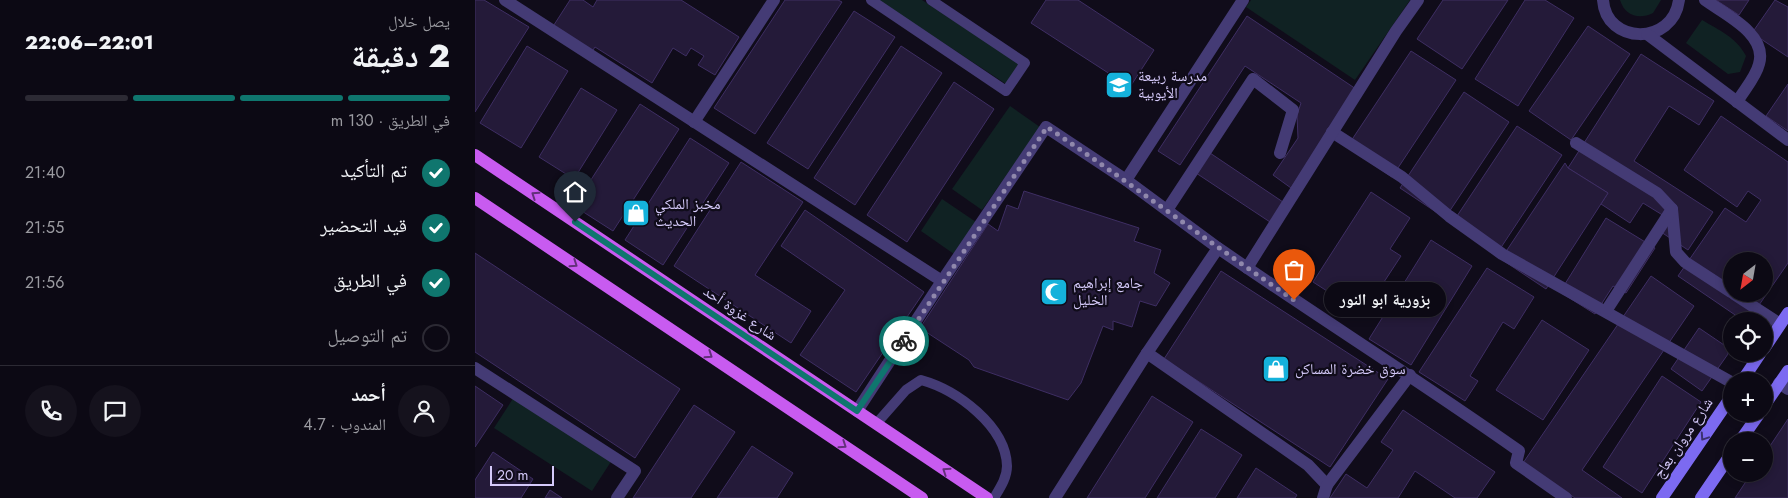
<!DOCTYPE html>
<html lang="ar">
<meta charset="utf-8">
<style>
body{margin:0;font-family:Jost,"Noto Naskh Arabic",sans-serif;background:#15121d;color:#f1f3f6;direction:rtl;height:100vh;display:flex;flex-direction:column;font-size:19px;white-space:nowrap}
*{box-sizing:border-box;margin:0}
p{font-size:16px;color:#9a9aa0}
.icon{flex:none;width:28px;height:28px;fill:none;stroke:currentColor;stroke-width:2;stroke-linecap:round;stroke-linejoin:round}
.map{position:relative;flex:1;overflow:hidden;direction:ltr}
.side{display:flex;flex-direction:column;background:#0c0914;width:475px}
.side>*{flex:none}
.needle{width:32px;rotate:211deg}
.tools{position:absolute;left:1248px;top:252px;display:grid;gap:10px}
.tools a{display:grid;place-items:center;width:50px;height:50px;border-radius:50%;background:#0c0914;box-shadow:0 2px 8px #0003,0 0 0 1px #2c2a34;font-size:25px}
.scale{position:absolute;left:15px;bottom:12px;width:64px;box-sizing:border-box;padding-left:5px;border:2px solid #d5cafa;border-top:0;font-size:14px;line-height:18px;white-space:nowrap;color:#d5cafa;-webkit-text-stroke:4px #100c1a;paint-order:stroke}
.pin{position:absolute;display:grid;place-items:center;width:42px;height:42px;color:#fff;margin:-51px -21px;border-radius:50% 50% 50% 0;rotate:-45deg;box-shadow:0 0 5px #0007}
.pin .icon{rotate:45deg}
.courier{position:absolute;display:grid;place-items:center;width:50px;height:50px;margin:-25px;border:4px solid #0f766e;border-radius:50%;background:#fff;color:#222;box-shadow:0 1px 6px #0007}
.bubble{position:absolute;height:35px;border-radius:18px;background:#0c0914;box-shadow:0 2px 8px #0003,0 0 0 1px #2c2a34;font-size:16px;font-weight:800;line-height:35px;text-align:center;direction:rtl}
.headline em{font-style:normal;font-weight:800}
.headline div{display:flex;flex-direction:column-reverse}
.headline{display:flex;align-items:center;justify-content:space-between;height:85px;padding:0 25px}
h1{font-size:32px;font-weight:800;line-height:38px}
.bar{display:grid;grid-template-columns:repeat(4,1fr);gap:8px 5px;align-content:center;height:60px;padding:0 25px}
.bar i{height:6px;border-radius:4px;background:#2c2a34}
.bar .on{background:#0f766e}
.bar p{grid-column:span 4}
.line{display:flex;align-items:center;gap:12px;padding:0 25px;border-top:1px solid #2c2a34}
.line div{flex:1}
.round{display:grid;place-items:center;flex:none;width:52px;height:52px;border-radius:26px;background:#15121d}
ol{padding:0 25px;list-style:none}
li{display:flex;align-items:center;gap:15px;height:55px}
li p{margin-inline-start:auto}
li .icon{padding:5px;border-radius:50%;background:#0f766e;color:#fff;stroke-width:4}
li:last-child{color:#9a9aa0}
li i{width:28px;height:28px;border:2px solid #2c2a34;border-radius:50%}
main{display:flex;flex:1;min-height:0}
.map>svg:first-child{display:block}
.green{fill:#102223}
.building{fill:#241a39;stroke:#3e2e63;fill-rule:evenodd}
.lines{fill:none;stroke-linecap:round;stroke-linejoin:round}
.lane{stroke:#443b75;stroke-width:10}
.street{stroke:#443b75;stroke-width:12}
.secondary{stroke:#7c6af1;stroke-width:12}
.primary{stroke:#c85bf0;stroke-width:12}
.oneway{stroke:#63307a}
.oneway2{stroke:#3b3270}
.done{stroke:#9088ac;stroke-width:5;stroke-dasharray:0 9}
.route{stroke:#0f766e;stroke-width:6}
.labels{text-anchor:middle;dominant-baseline:central;stroke-width:4.5;stroke-linejoin:round;paint-order:stroke}
.poi-label{font-size:15px;fill:#d5cafa;stroke:#100c1a;text-anchor:start}
.street-label{font-size:15px;fill:#d5cafa;stroke:#100c1a}
</style>
<main>
<div class="map">
<svg width="1313" height="498" viewBox="0 0 1313 498">
<rect width="100%" height="100%" fill="#100c1a"/>
<g class="green">
<polygon points="403,0 447,0 544,64 531,84"/>
<polygon points="776,0 935,0 880,80 771,7"/>
<path d="M1145 0H1186L1178 13C1164 20 1150 16 1145 0Z"/>
<path d="M1227 20C1244 30 1262 38 1271 56L1265 72 1253 74 1211 43Z"/>
<polygon points="535,106 565,127 507,210 477,189"/>
<polygon points="467,199 501,222 479,254 446,231"/>
<polygon points="39,397 137,460 117,491 19,428"/>
</g>
<g class="building">
<polygon points="0,0 9,0 54,27 0,112"/>
<polygon points="95,0 108,0 118,7 122,0 206,0 264,37 240,75 223,65 229,56 216,48 211,56 198,48 177,83 120,47 116,53 77,28"/>
<polygon points="310,0 363,0 367,2 280,134 239,108"/>
<polygon points="571,0 603,0 679,50 655,87 556,23"/>
<polygon points="968,0 1033,0 987,69 942,39"/>
<polygon points="1050,0 1070,0 1099,18 1043,106 1000,79"/>
<polygon points="1241,0 1274,0 1264,15"/>
<polygon points="1300,0 1313,7 1313,57 1277,33"/>
<polygon points="379,11 420,37 333,169 292,143"/>
<polygon points="772,16 881,89 816,188 798,175 823,138 822,115 826,103 770,66 705,165 683,151"/>
<polygon points="1113,26 1155,54 1096,140 1054,111"/>
<polygon points="52,46 93,71 46,148 5,123"/>
<polygon points="426,46 467,73 380,205 339,178"/>
<polygon points="936,51 981,80 917,177 872,147"/>
<polygon points="1166,54 1239,101 1224,125 1194,106 1159,161 1238,212 1213,250 1186,232 1194,219 1168,203 1155,223 1126,204 1133,193 1093,168"/>
<polygon points="479,82 519,109 432,242 392,215"/>
<polygon points="1313,84 1313,131 1291,116"/>
<polygon points="106,88 142,110 99,179 64,157"/>
<polygon points="989,92 1034,122 970,218 925,188"/>
<polygon points="165,104 204,129 138,231 99,206"/>
<path d="M1246 116 1313 162V263L1273 321H1269L1203 276 1250 208 1271 222 1286 200 1273 191 1262 207 1209 170ZM1256 261H1289V294H1256Z"/>
<polygon points="1042,126 1087,155 1023,252 978,222"/>
<polygon points="215,138 254,163 188,265 150,240"/>
<polygon points="735,153 808,202 795,222 721,173"/>
<polygon points="266,162 328,202 280,275 336,311 316,343 199,266"/>
<polygon points="1090,163 1093,168 1133,193 1071,289 1026,259"/>
<polygon points="549,191 664,228 659,241 686,250 679,273 695,283 681,306 665,301 657,327 638,321 638,330 628,326 606,383 593,400 499,367 494,360 445,328 513,224 523,231 532,205 543,209"/>
<polygon points="896,192 935,218 915,249 926,256 888,314 838,282"/>
<polygon points="330,210 449,292 381,392 325,355 370,290 306,246"/>
<polygon points="1131,218 1180,248 1151,293 1138,286 1120,314 1085,292"/>
<polygon points="956,240 997,266 936,365 894,339"/>
<polygon points="0,253 205,389 160,458 0,352"/>
<polygon points="1012,268 1059,297 1039,329 1028,322 995,376 1003,381 990,401 944,372"/>
<polygon points="746,271 913,379 855,467 689,359"/>
<polygon points="1176,276 1219,306 1107,470 1147,498 1100,498 1048,463"/>
<polygon points="1067,320 1114,350 1068,420 1021,390"/>
<polygon points="1224,328 1252,347 1253,354 1227,391 1196,369"/>
<polygon points="1187,376 1226,402 1167,493 1128,467"/>
<polygon points="0,386 28,405 0,447"/>
<polygon points="677,396 718,422 670,498 612,498"/>
<polygon points="219,405 260,432 216,498 158,498"/>
<polygon points="928,410 1020,472 1002,498 980,498 940,471 923,498 855,498 871,474 892,488 918,450 906,442"/>
<polygon points="1313,419 1313,498 1260,498 1276,474 1289,474 1289,455"/>
<polygon points="726,429 767,455 740,498 682,498"/>
<polygon points="277,446 318,473 302,498 242,498"/>
<polygon points="18,452 58,479 46,498 0,498 0,480"/>
<polygon points="781,468 822,495 820,498 762,498"/>
<polygon points="75,490 87,498 70,498"/>
</g>
<g class="lines">
<g class="lane">
<polyline points="396,0 531,91 550,63 456,0"/>
<path d="M401 424 431 390 446 380C482 390 531 426 532 466 532 478 525 488 519 498"/>
</g>
<g class="street">
<polyline points="30,0 467,281 382,411"/>
<path d="M1128 0C1131 45 1198 46 1204 0"/>
<path d="M1230 0C1249 14 1293 34 1284 64 1281 77 1269 90 1262 102"/>
<polyline points="1172,34 1313,140"/>
<polyline points="219,122 299,0"/>
<polyline points="857,132 927,177 974,216 1027,254 1256,382"/>
<polyline points="1101,143 1182,193 1197,209 1201,252 1210,262 1256,292"/>
<polyline points="651,180 768,0"/>
<polyline points="692,210 778,79 818,110 805,153"/>
<polyline points="772,268 921,31 943,0"/>
<polyline points="467,281 571,127 651,180 743,248"/>
<polyline points="1259,294 1305,324"/>
<polyline points="1131,311 1197,209"/>
<polyline points="672,353 833,465 852,485"/>
<polyline points="0,368 160,471 142,498"/>
<polyline points="1304,383 1313,389"/>
<path d="M580 498 672 353 743 248C843 317 945 381 1044 451L1041 463 1091 498"/>
<polyline points="848,498 852,485 935,375"/>
</g>
<g class="secondary">
<polyline points="1289,349 1313,313"/>
<polyline points="1267,381 1285,354"/>
<polyline points="1289,406 1313,371"/>
<polyline points="1265,441 1284,414"/>
<polyline points="1187,498 1256,397"/>
<polyline points="1226,498 1256,454"/>
</g>
<g class="primary">
<polyline points="0,155 512,498"/>
<polyline points="0,198 447,498"/>
</g>
</g>
<defs><path id="oneway-chevron" d="M-2-3.5L2.5 0L-2 3.5" fill="none" stroke-width="1.6" stroke-linecap="round" stroke-linejoin="round" transform="scale(1.25)"/></defs>
<g class="oneway">
<use href="#oneway-chevron" transform="translate(60 195) rotate(-146)"/>
<use href="#oneway-chevron" transform="translate(99 264) rotate(34)"/>
<use href="#oneway-chevron" transform="translate(234 355) rotate(34)"/>
<use href="#oneway-chevron" transform="translate(368 445) rotate(34)"/>
<use href="#oneway-chevron" transform="translate(471 471) rotate(-146)"/>
</g>
<use class="oneway2" href="#oneway-chevron" transform="translate(1229 437) rotate(124)"/>
<g class="lines">
<path class="done" d="M429 341 572 127C655 183 735 243 819 300"/>
<polyline class="route" points="100,222 382,411 429,341"/>
</g>
<defs>
<g id="school-square" transform="scale(1.4375)"><rect x="-9" y="-9" width="18" height="18" rx="4" fill="#15b2db" stroke="#100c1a"/><path d="M0-5L7-2L0 1L-7-2ZM-4 1L0 2.5L4 1V4Q0 6-4 4Z" fill="#fff"/></g>
<g id="shop-square" transform="scale(1.4375)"><rect x="-9" y="-9" width="18" height="18" rx="4" fill="#15b2db" stroke="#100c1a"/><path d="M-5-2.5h2.3a2.7 3.5 0 0 1 5.4 0H5L5.5 6h-11ZM-1.5-2.5h3a1.5 2.3 0 0 0-3 0Z" fill="#fff"/></g>
<g id="mosque-square" transform="scale(1.4375)"><rect x="-9" y="-9" width="18" height="18" rx="4" fill="#15b2db" stroke="#100c1a"/><path d="M3.5-4.9A6 6 0 1 0 3.5 4.9A5 5 0 1 1 3.5-4.9Z" fill="#fff"/></g>
</defs>
<g fill-rule="evenodd">
<use href="#school-square" x="644" y="85"/>
<use href="#shop-square" x="161" y="213"/>
<use href="#mosque-square" x="579" y="292"/>
<use href="#shop-square" x="801" y="369"/>
</g>
<g class="labels">
<g class="poi-label">
<text x="663" y="76">مدرسة ربيعة<tspan x="663" dy="17">الأيوبية</tspan></text>
<text x="180" y="204">مخبز الملكي<tspan x="180" dy="17">الحديث</tspan></text>
<text x="598" y="283">جامع إبراهيم<tspan x="598" dy="17">الخليل</tspan></text>
<text x="820" y="369">سوق خضرة المساكن</text>
</g>
<g class="street-label">
<text transform="translate(265 313) rotate(34)">شارع غزوة أحد</text>
<text transform="translate(1208 438) rotate(-56)">شارع مروان بعاج</text>
</g>
</g>
</svg>
<div class="tools">
<a><svg class="needle" viewBox="-14 -14 28 28"><path d="M0-13l5 13h-10z" fill="#e53935"/><path d="M0 13l5-13h-10z" fill="#9a9aa0"/></svg></a>
<a><svg class="icon" aria-label="locate" viewBox="0 0 24 24"><circle cx="12" cy="12" r="6"/><path d="M12 2v4M12 18v4M2 12h4M18 12h4"/></svg></a>
<a>+</a>
<a>−</a>
</div>
<div class="scale">20 m</div>
<div class="pin" style="left:819px;top:300px;background:#ea580c"><svg class="icon" aria-label="bag" viewBox="0 0 24 24"><path d="M5 8h14l-1 12H6zM9 8a3 3 0 0 1 6 0"/></svg></div>
<div class="pin" style="left:100px;top:222px;background:#1f2937"><svg class="icon" aria-label="home" viewBox="0 0 24 24"><path d="M3 11l9-7 9 7M6 9v11h12V9"/></svg></div>
<div class="courier" style="left:429px;top:341px"><svg class="icon" aria-label="bike" viewBox="0 0 24 24"><circle cx="6" cy="16" r="4"/><circle cx="18" cy="16" r="4"/><path d="M6 16l4-8h5l3 8M10 8l3 8H6M13 5h3"/></svg></div>
<div class="bubble" style="left:849px;top:282px;width:122px">بزورية ابو النور</div>
</div>
<section class="side">
<div class="headline"><div><h1>2 دقيقة</h1><p>يصل خلال</p></div><em>22:01–22:06</em></div>
<div class="bar"><i class="on"></i><i class="on"></i><i class="on"></i><i></i><p>في الطريق · 130 m</p></div>
<ol>
<li><svg class="icon" aria-label="check" viewBox="0 0 24 24"><path d="M5 12l5 5 9-10"/></svg>تم التأكيد<p>21:40</p></li>
<li><svg class="icon" aria-label="check" viewBox="0 0 24 24"><path d="M5 12l5 5 9-10"/></svg>قيد التحضير<p>21:55</p></li>
<li><svg class="icon" aria-label="check" viewBox="0 0 24 24"><path d="M5 12l5 5 9-10"/></svg>في الطريق<p>21:56</p></li>
<li><i></i>تم التوصيل</li>
</ol>
<div class="line" style="height:90px"><a class="round"><svg class="icon" aria-label="person" viewBox="0 0 24 24"><circle cx="12" cy="8" r="4"/><path d="M4 21q1-7 8-7t8 7"/></svg></a><div><b>أحمد</b><p>المندوب · 4.7</p></div><a class="round"><svg class="icon" aria-label="chat" viewBox="0 0 24 24"><path d="M4 5h16v11H9l-5 4z"/></svg></a><a class="round"><svg class="icon" aria-label="phone" viewBox="0 0 24 24"><path d="M5 4h4l2 5-3 2q2 4 5 5l2-3 5 2v4C11 20 4 13 5 4z"/></svg></a></div>
</section>
</main>
